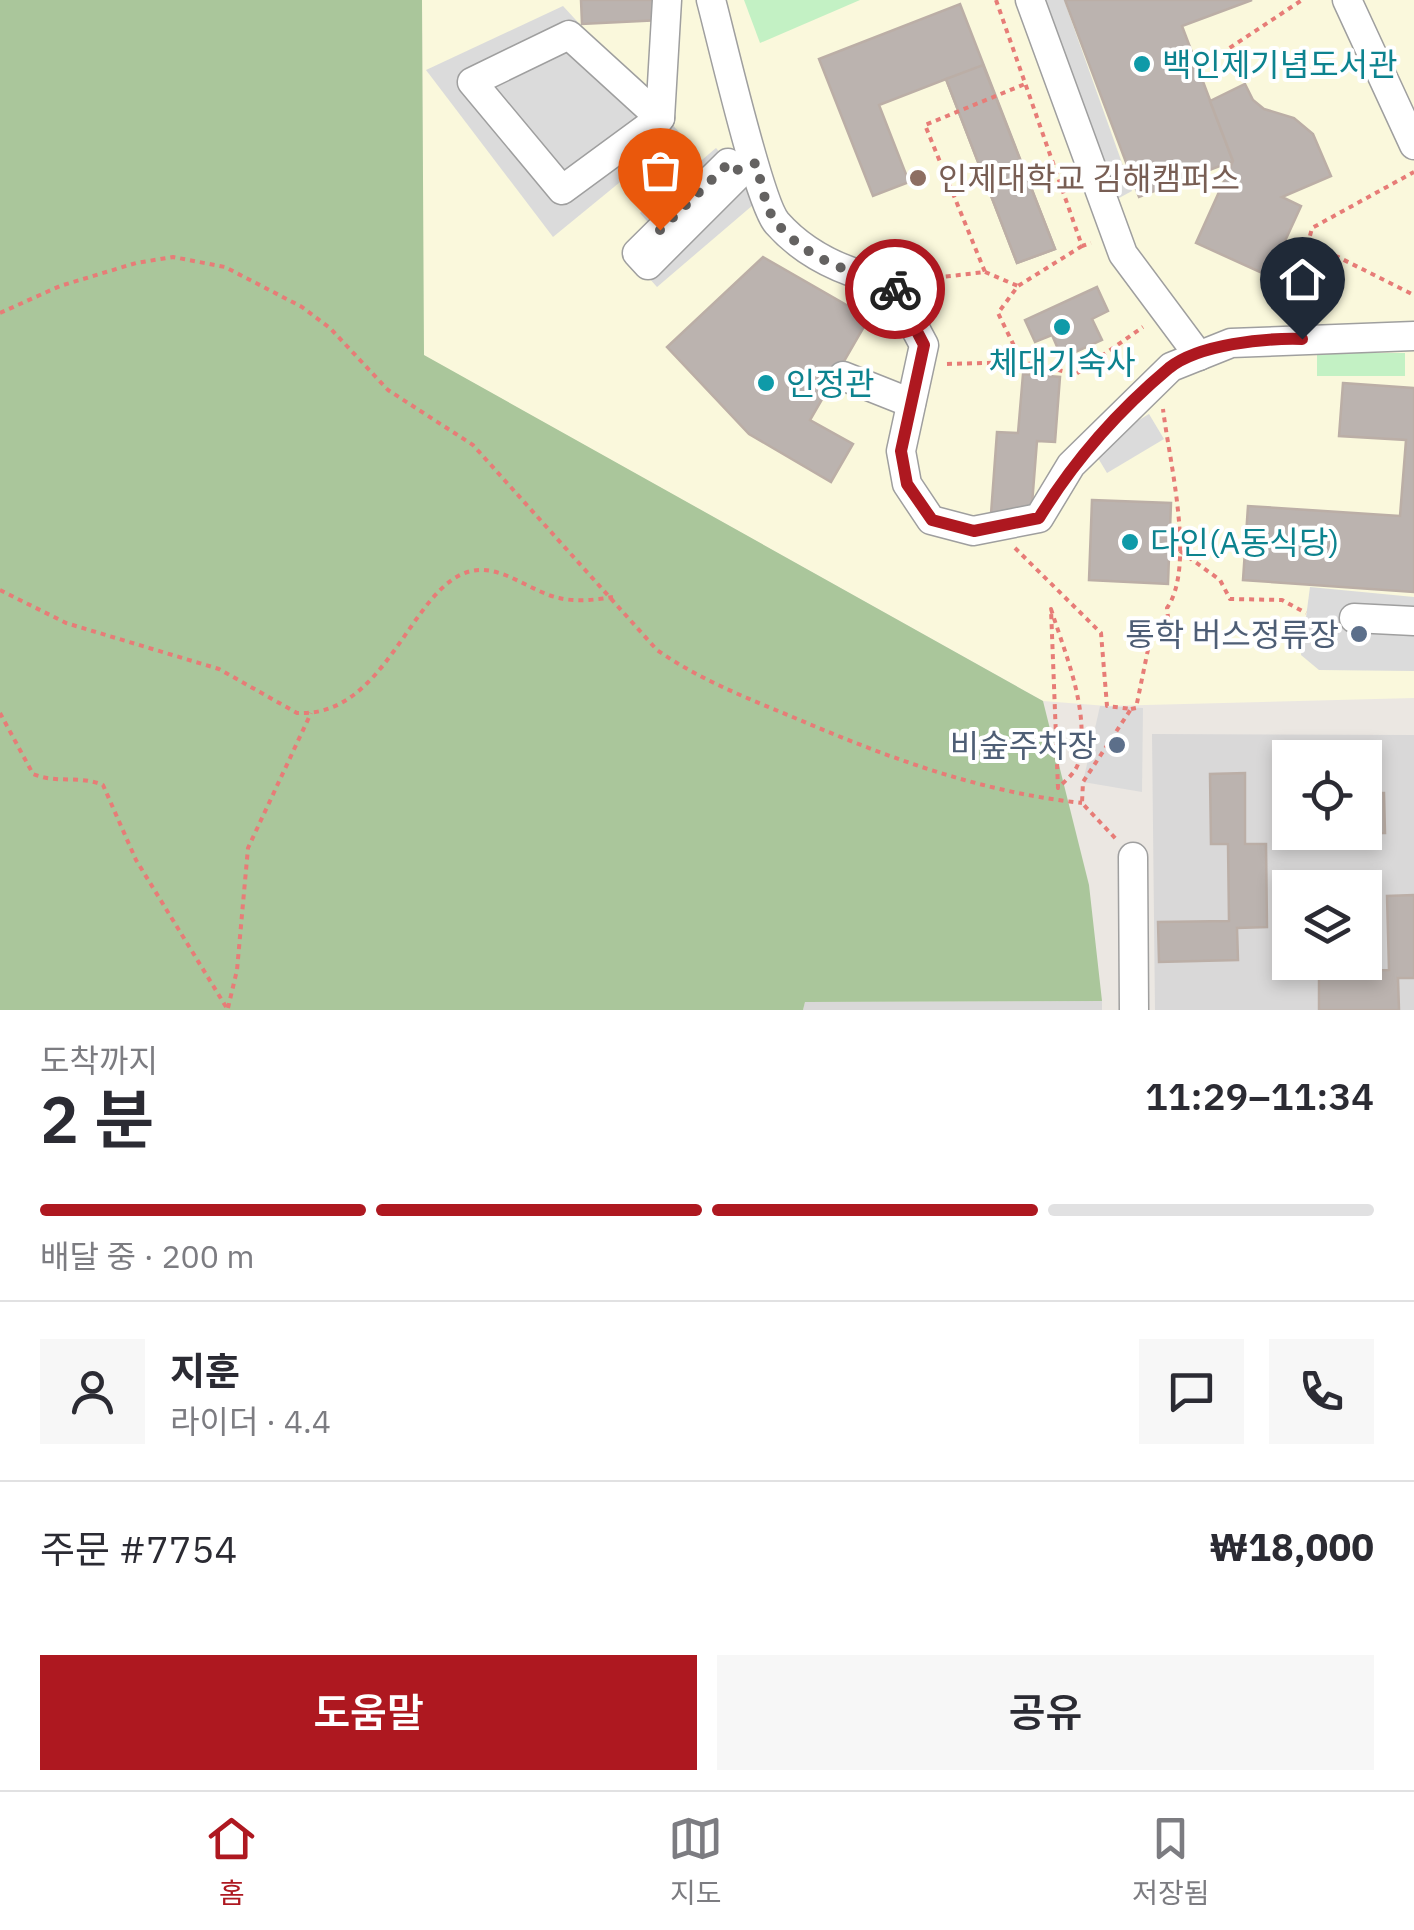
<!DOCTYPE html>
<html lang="ko">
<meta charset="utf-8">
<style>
body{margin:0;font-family:"IBM Plex Sans","Noto Sans KR",sans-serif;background:#f7f7f7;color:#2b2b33;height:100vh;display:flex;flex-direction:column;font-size:38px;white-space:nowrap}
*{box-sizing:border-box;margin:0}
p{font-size:32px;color:#7c7c81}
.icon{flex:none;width:55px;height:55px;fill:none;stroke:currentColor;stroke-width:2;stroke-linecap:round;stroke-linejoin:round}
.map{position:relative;height:1010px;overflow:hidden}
.panel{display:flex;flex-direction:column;background:#fff;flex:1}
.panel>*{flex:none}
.buttons{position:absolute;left:1272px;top:740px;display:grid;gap:20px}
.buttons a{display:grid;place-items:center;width:110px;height:110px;border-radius:0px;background:#fff;box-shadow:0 5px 15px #0003;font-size:50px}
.pin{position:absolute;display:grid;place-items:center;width:85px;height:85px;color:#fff;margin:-102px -42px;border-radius:50% 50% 50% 0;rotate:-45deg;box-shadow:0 0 10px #0007}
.pin .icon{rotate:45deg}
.courier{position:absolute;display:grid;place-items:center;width:100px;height:100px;margin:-50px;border:8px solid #ae1820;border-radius:50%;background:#fff;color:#222;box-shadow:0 2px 12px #0007}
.summary em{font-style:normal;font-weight:600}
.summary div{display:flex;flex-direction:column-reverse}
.summary{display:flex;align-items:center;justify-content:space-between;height:170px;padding:0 40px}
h1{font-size:65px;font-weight:600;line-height:75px}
.bar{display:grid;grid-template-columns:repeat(4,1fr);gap:15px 10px;align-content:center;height:120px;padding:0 40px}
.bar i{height:12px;border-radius:8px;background:#e1e1e2}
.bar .selected{background:#ae1820}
.bar p{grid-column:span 4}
.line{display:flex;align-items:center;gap:25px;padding:0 40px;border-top:2px solid #e1e1e2}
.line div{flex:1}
.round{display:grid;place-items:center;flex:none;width:105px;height:105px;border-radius:0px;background:#f7f7f7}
.cta{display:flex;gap:20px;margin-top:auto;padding:20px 40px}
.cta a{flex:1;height:115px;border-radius:0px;background:#ae1820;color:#fff;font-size:40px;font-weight:600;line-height:115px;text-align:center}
.cta a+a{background:#f7f7f7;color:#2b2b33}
.tab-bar{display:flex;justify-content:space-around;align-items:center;height:140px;border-top:2px solid #e1e1e2;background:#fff;font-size:28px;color:#7c7c81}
.tab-bar a{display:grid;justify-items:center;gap:5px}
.tab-bar .selected{color:#ae1820}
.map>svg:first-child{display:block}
.residential{fill:#d9d8d8;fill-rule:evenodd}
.education{fill:#faf8dc}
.forest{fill:#aac69b}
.park{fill:#c3f1c4}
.parking{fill:#dbdbdb}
.building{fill:#bbb3af;stroke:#bbaea6;stroke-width:2.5}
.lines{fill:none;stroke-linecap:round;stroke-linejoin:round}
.minor-casing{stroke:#9f9f9f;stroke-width:31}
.path{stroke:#e77c77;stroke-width:4;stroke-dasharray:5 5;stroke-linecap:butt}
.minor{stroke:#fff;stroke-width:28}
.done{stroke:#646261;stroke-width:10;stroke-dasharray:0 18}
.route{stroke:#ae1820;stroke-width:12}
.culture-dot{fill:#0f9aa8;stroke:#fff;stroke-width:4}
.education-dot{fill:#8d6e63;stroke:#fff;stroke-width:4}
.service-dot{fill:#5c6f8a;stroke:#fff;stroke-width:4}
.labels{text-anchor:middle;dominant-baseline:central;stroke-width:8;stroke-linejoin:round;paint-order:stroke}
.culture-label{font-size:32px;fill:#0d838f;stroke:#fff;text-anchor:start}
.education-label{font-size:32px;fill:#785e54;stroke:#fff;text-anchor:start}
.service-label{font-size:32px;fill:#4e5e75;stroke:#fff;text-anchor:end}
</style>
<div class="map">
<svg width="1414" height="1010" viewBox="0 0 1414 1010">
<rect width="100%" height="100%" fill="#ebe7e2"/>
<g class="residential">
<path d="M1152 734 1414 735V1010H1155ZM1290 758H1365V832H1290ZM1290 888H1365V962H1290Z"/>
<polygon points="1102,1001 1102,1010 803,1010 805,1002"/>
</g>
<polygon class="education" points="422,0 1414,0 1414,698 1107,706 1043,701 423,355"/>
<polygon class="forest" points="0,0 422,0 424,355 1043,701 1089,885 1102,1001 805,1002 803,1010 0,1010"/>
<g class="park">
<polygon points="744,0 860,0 760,43"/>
<rect x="1317" y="353" width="88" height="23"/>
</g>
<g class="parking">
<polygon points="1037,0 1064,0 1132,191 1108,204"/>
<polygon points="563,6 680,133 553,237 426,70"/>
<polygon points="716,148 760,199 657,287 626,252 653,228 640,213"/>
<polygon points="1149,414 1164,439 1107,473 1092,448"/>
<polygon points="1310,587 1414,597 1414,671 1319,670 1301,655"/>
<polygon points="1100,706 1143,708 1142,792 1083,782"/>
</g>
<g class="building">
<polygon points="581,0 660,0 661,20 582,24"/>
<polygon points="1065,0 1252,0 1182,26 1233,161 1139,197"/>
<polygon points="960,4 1055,249 1017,263 946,79 879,105 909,182 873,196 819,59"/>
<polygon points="983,65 1055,249 1017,263 946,79"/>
<polygon points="1245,84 1253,100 1264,109 1294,118 1313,134 1331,176 1282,197 1301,206 1269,276 1196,243 1233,161 1210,101"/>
<polygon points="763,257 869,318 810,420 853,444 831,482 749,434 667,347"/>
<polygon points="1097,287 1108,311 1092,319 1102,340 1062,358 1052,335 1035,342 1025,320"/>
<polygon points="1023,374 1060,377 1055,442 1037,441 1031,517 991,514 997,432 1018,433"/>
<polygon points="1343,383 1414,388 1414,592 1243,580 1248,506 1400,516 1406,440 1339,436"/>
<polygon points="1092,500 1171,503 1168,584 1089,580"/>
<polygon points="1245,773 1245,844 1266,844 1267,927 1237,928 1238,960 1159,962 1158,922 1229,921 1228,844 1211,844 1210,774"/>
<polygon points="1365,793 1384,793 1385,833 1306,834 1365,832"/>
<polygon points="1414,895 1414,978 1398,978 1399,1010 1319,1010 1319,971 1389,970 1387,896"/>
</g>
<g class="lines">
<g class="minor-casing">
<g id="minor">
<path d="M711 0C721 37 759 203 777 223 807 257 848 274 891 283L924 345 901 451 907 484 931 520 973 531 1039 518 1071 465 1171 367 1231 343 1414 336"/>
<polyline points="1030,0 1123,254 1199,356"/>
<polyline points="1347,0 1414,145"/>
<polygon points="569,35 660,118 562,190 472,82"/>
<polyline points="660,118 667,0"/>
<polygon points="728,163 737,176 648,265 637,253"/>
<polyline points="843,376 911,403"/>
<polyline points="1354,618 1414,621"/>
<polyline points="1133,857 1134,1010"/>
</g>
</g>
<g class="path">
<polyline points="996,0 1082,246 1091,243"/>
<polyline points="1213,59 1302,0"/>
<polyline points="1308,242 1414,295"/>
<polyline points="1082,246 1018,286 998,313 1022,362 1076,374 1143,327"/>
<polyline points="985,272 1018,286"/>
<polyline points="916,280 985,272 925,125 1025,84"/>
<path d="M0 313 60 286 136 263 173 257 225 267 302 307 330 328 388 390 473 445 657 650C700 680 747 698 795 718 889 758 980 792 1082 803"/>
<polyline points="1303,315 1304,259 1312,228 1414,172"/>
<polyline points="947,364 1022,362"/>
<polyline points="1015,548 1101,633 1107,706 1131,709 1083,782 1082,803 1116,839"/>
<polyline points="1180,551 1220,580 1230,599 1282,600 1306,613"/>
<path d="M0 590 66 623 219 669 297 713C387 718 411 585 471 571 501 564 531 592 559 598 575 602 596 600 613 597"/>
<path d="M1051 609C1066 657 1091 712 1078 764 1075 773 1065 781 1058 788Z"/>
<path d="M1131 709 1136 708 1152 630 1169 627 1167 608C1196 566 1169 460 1163 409"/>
<path d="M0 713 33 774C57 784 80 775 103 785L136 860 228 1010"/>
<polyline points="228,1008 237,970 248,848 311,713"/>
</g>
<use href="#minor" class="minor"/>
</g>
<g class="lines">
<path class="done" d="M660 230 728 164 734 171 756 163C761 180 765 209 776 222 804 257 849 274 892 282L895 289"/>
<path class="route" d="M895 289 924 345 901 451 907 484 932 520 974 531 1039 518C1073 462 1119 410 1169 368 1199 344 1265 338 1302 339"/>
</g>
<g class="culture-dot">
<circle cx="1142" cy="64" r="10"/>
<circle cx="1062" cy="327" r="10"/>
<circle cx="766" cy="383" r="10"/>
<circle cx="1130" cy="542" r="10"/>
</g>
<circle class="education-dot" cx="918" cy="178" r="10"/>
<g class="service-dot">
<circle cx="1359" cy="634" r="10"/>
<circle cx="1117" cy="745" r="10"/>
</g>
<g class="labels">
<g class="culture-label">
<text x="1162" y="64">백인제기념도서관</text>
<text x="1062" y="362" text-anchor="middle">체대기숙사</text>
<text x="786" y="383">인정관</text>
<text x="1150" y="542">다인(A동식당)</text>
</g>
<g class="education-label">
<text x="938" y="178">인제대학교 김해캠퍼스</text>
</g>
<g class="service-label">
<text x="1339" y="634">통학 버스정류장</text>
<text x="1097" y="745">비숲주차장</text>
</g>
</g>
</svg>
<div class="buttons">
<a><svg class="icon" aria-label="locate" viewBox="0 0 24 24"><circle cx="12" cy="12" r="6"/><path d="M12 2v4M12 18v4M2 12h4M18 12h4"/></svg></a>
<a><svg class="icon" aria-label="layers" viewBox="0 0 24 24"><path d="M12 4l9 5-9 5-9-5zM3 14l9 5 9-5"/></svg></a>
</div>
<div class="pin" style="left:660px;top:230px;background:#ea580c"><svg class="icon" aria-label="bag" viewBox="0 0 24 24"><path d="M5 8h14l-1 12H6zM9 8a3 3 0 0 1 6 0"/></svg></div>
<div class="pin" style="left:1302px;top:339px;background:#1f2937"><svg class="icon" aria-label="home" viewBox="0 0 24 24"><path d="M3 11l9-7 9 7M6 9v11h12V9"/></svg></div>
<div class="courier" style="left:895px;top:289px"><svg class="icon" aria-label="bike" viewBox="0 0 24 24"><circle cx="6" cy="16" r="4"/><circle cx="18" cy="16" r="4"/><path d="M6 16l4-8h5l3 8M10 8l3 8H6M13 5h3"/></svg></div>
</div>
<section class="panel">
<div class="summary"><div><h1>2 분</h1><p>도착까지</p></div><em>11:29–11:34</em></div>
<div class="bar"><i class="selected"></i><i class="selected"></i><i class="selected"></i><i></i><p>배달 중 · 200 m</p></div>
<div class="line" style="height:180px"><a class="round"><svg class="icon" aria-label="person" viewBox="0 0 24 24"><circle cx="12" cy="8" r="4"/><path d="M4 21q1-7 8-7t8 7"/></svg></a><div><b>지훈</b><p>라이더 · 4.4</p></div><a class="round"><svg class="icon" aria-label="chat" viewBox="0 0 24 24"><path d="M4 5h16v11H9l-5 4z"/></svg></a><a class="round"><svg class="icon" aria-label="phone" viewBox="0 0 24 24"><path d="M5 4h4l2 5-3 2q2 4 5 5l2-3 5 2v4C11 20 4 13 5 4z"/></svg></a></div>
<div class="line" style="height:130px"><div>주문 #7754</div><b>₩18,000</b></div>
<div class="cta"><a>도움말</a><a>공유</a></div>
</section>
<nav class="tab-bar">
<a class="selected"><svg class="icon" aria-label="home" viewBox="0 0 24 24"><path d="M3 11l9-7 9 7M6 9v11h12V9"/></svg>홈</a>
<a><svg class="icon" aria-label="map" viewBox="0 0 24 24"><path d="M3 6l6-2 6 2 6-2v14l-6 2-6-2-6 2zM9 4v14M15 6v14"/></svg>지도</a>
<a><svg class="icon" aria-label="saved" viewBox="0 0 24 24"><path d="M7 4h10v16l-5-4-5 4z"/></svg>저장됨</a>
</nav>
